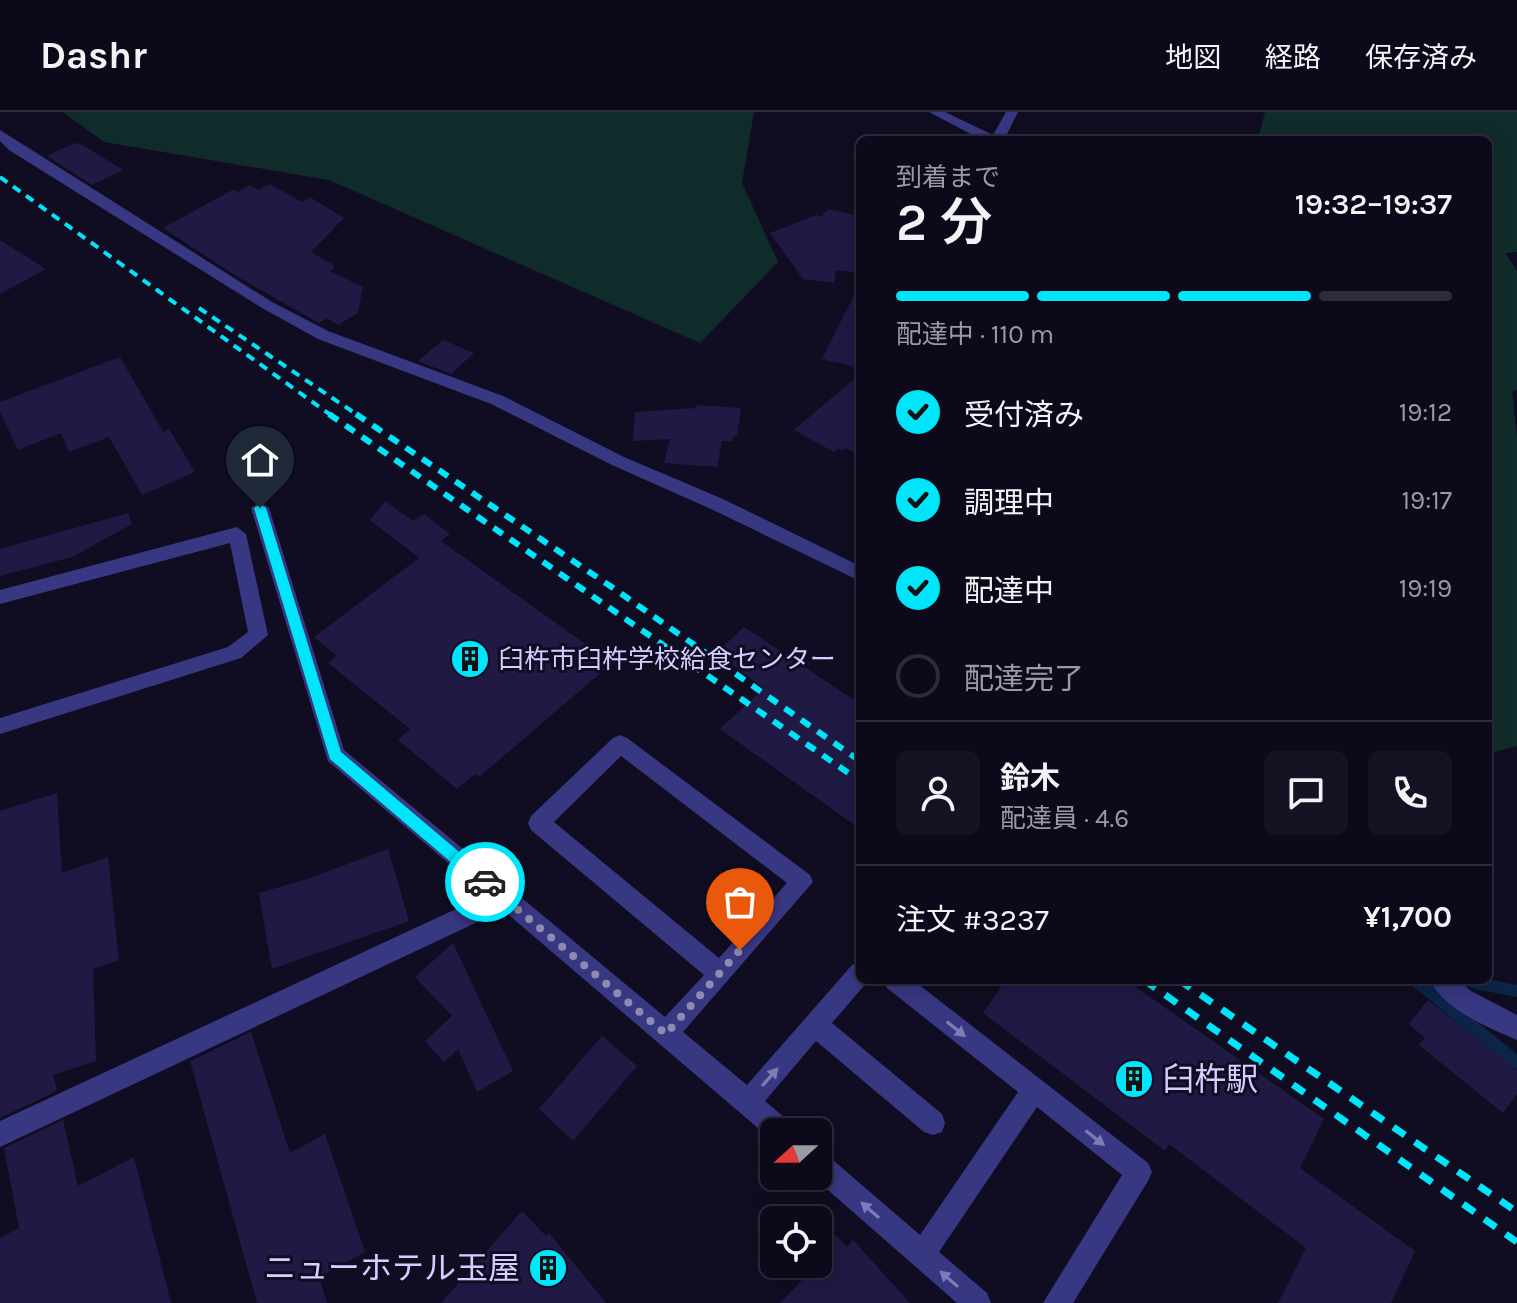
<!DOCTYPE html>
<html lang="ja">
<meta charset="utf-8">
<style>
body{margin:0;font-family:Karla,"Noto Sans JP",sans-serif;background:#151323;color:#f1f3f6;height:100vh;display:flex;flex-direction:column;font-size:30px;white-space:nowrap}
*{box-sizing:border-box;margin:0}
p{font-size:26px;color:#9a9aa2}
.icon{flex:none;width:44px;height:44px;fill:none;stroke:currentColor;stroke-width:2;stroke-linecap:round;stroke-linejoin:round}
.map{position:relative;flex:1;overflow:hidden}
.panel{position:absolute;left:856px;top:24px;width:636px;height:848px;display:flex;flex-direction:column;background:#0c0a1a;border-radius:12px;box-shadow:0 4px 20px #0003,0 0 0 2px #2c2b39}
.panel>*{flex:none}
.needle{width:52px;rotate:249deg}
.controls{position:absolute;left:760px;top:1006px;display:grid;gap:16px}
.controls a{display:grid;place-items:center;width:72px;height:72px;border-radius:12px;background:#0c0a1a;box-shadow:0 4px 20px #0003,0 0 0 2px #2c2b39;font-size:40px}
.pin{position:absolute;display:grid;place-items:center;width:68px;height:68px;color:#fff;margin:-82px -34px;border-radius:50% 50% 50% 0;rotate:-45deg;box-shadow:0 0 8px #0007}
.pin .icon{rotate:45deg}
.courier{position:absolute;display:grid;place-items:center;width:80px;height:80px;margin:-40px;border:6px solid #00e5f9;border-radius:50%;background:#fff;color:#222;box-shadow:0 2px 10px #0007}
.overview em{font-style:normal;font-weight:600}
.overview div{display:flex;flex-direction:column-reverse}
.overview{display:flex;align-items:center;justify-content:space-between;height:136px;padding:0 40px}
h1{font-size:52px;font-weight:600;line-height:60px}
.bar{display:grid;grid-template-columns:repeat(4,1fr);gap:12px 8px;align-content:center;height:96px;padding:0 40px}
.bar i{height:10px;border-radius:6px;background:#2c2b39}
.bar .selected{background:#00e5f9}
.bar p{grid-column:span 4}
.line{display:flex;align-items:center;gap:20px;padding:0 40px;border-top:2px solid #2c2b39}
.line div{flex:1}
.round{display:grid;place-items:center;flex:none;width:84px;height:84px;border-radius:12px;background:#151323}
ol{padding:0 40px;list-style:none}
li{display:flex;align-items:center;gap:24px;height:88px}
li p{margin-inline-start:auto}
li .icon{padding:8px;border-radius:50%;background:#00e5f9;color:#111;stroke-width:4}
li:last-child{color:#9a9aa2}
li i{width:44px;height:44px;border:4px solid #2c2b39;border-radius:50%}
header{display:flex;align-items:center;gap:48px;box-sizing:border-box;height:112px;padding:0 40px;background:#0c0a1a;border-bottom:2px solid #2c2b39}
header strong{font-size:38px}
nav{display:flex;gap:44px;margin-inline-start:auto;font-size:28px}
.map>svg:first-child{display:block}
.green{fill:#102c2a}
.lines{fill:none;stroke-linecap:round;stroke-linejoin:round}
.stream{fill:#0b2447;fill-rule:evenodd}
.building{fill:#201943}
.minor{fill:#383782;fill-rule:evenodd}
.rail-far2{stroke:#00e5f9;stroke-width:4;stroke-dasharray:9 7;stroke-linecap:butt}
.rail-far1{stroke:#00e5f9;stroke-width:6;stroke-dasharray:11 9;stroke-linecap:butt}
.rail{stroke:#00e5f9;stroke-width:7;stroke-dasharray:14 12;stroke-linecap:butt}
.oneway{fill:#7d7bba}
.route{fill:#00e5f9}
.done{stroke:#8e8ab2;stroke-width:8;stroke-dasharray:0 14.4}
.labels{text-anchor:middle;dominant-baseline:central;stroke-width:6;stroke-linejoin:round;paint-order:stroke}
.poi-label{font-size:26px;fill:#d2ceff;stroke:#100d22;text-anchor:start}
.near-poi-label{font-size:32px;fill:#d2ceff;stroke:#100d22;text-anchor:start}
</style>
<header>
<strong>Dashr</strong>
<nav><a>地図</a><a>経路</a><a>保存済み</a></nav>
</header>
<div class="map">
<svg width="1517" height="1191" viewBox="0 0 1517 1191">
<rect width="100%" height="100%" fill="#100d22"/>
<g class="green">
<polygon points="63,0 754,0 742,71 778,150 700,231 329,68 104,30"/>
<polygon points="1265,0 1517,0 1517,140 1505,141 1517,159 1517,278 1512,280 1517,324 1517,634 1488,642 1488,28 1258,28"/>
</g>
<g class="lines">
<g class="stream">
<polygon points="1488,867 1517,873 1517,885 1474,877 1469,875 1468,871 1469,868"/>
<polygon points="1409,868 1425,868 1517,942 1517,957 1512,955 1410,872"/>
</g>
</g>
<g class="building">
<polygon points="74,31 83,33 123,58 92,73 47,44"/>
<polygon points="270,72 302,90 310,85 344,106 311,140 332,152 334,156 330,159 363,175 358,201 338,213 327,206 319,211 310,206 238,165 163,116 234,77 238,80 250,73 259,78"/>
<polygon points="828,97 860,104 860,161 836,158 834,171 803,167 770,121 816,103 821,105"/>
<polygon points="0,128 46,157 0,182"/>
<polygon points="860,171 860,256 822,247"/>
<polygon points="443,228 474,241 451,262 418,249"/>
<polygon points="120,245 163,320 169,317 195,360 142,383 109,325 69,340 61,321 18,338 0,300 0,290"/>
<polygon points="860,262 860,344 845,336 842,339 838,336 834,340 794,318"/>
<polygon points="697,293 741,296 737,324 733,324 732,329 722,329 717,355 664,351 670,327 633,329 635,300 696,296"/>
<polygon points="385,389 413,409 424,402 450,422 441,429 612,551 479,665 475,662 457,677 398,628 410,617 328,551 337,544 314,525 419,446 370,408"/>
<polygon points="128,401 132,412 72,445 0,464 0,437"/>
<polygon points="744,515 860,592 860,717 720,617 764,576 716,541"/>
<polygon points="57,681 62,761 108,745 119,848 93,857 96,949 53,963 57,979 0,1006 0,699"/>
<polygon points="388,737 409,809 272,857 259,781 307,767"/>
<polygon points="453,831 513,959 477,980 458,937 444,950 425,929 452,904 415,865"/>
<polygon points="1006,868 1126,868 1324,1007 1300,1056 1415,1139 1391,1191 1278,1191 1306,1136 1169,1032 1165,1039 983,901"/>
<polygon points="1428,888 1517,958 1517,982 1503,1001 1419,933 1425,926 1409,912"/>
<polygon points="251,920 290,1041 325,1022 365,1140 319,1165 327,1191 257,1191 190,949"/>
<polygon points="602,924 637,954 573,1029 539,997"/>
<polygon points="63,1008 78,1074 134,1045 171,1191 0,1191 0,1126 19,1116 4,1036"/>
<polygon points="522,1099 546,1124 549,1121 606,1191 441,1191"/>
<polygon points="836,1123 847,1135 853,1128 910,1191 780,1191 818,1152 818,1142"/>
</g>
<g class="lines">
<g class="minor">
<polygon points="929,0 945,0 993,23 1006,0 1018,0 1004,28 982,28"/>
<polygon points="0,18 272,190 328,219 503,284 624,345 723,387 860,454 860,469 711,397 612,353 491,292 318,227 262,196 9,38 0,29"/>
<path d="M260 390 269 396 344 638 665 905 704 863 531 718 528 711 531 704 613 626 620 623 627 626 810 763 813 770 683 920 747 973 852 853 860 850V868L868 869 832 911 942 1002 945 1011 942 1020 933 1023 924 1020 816 929 765 989 791 1011 795 1020H774L773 1029 503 798 0 1035V1009L486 783 328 649 251 396ZM621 644 787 771 719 846 554 710Z"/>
<polygon points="237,415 246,422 268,523 241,546 0,622 0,606 228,535 248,520 230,431 0,492 0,478"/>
<polygon points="883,868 913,868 1148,1051 1152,1060 1148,1069 1073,1191 1043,1191 1122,1063 1037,995 939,1140 987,1181 991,1191 957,1191 812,1064 818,1064 818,1039 827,1043 920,1123 1018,980 887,876"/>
<path d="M1430 868H1459L1471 879 1517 903V928C1489 916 1443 897 1430 868Z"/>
</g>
<g class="rail-far2">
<polyline points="0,65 332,304"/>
<polyline points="199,196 359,304"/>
</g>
<g class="rail-far1">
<polyline points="329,302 860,669"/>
<polyline points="356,302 616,478 860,649"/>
</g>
<g class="rail">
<polyline points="1144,868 1517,1130"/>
<polyline points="1179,868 1517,1100"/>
</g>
</g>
<defs><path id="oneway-solid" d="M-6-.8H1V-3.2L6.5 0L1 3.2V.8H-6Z" transform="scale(2)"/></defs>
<g class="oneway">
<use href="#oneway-solid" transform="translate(956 917) rotate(39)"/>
<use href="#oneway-solid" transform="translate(770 965) rotate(-49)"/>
<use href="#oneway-solid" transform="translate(1095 1026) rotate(38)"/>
<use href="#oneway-solid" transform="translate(870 1098) rotate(-139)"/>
<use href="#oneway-solid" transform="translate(949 1167) rotate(-139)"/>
</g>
<polygon class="route" points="260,392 266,396 341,640 490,766 490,775 480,775 330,647 254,396"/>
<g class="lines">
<polyline class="done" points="485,770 666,922 740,838"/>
</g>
<defs>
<g id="building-disc" transform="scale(2)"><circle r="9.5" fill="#00e5f9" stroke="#100d22"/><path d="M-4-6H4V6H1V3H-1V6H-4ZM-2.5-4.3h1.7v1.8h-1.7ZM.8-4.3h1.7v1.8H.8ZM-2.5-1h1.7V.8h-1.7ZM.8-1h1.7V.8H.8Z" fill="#111"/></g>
</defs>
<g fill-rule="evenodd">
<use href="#building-disc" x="470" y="547"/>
<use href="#building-disc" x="1134" y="967"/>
<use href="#building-disc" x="548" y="1156"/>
</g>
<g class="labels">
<g class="poi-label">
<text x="498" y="547">臼杵市臼杵学校給食センター</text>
</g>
<g class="near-poi-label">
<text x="1162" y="967">臼杵駅</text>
<text x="520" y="1156" text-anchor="end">ニューホテル玉屋</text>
</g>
</g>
</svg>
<div class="controls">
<a><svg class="needle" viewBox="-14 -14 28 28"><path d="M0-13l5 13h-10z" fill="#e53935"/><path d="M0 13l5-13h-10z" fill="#9a9aa2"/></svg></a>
<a><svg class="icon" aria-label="locate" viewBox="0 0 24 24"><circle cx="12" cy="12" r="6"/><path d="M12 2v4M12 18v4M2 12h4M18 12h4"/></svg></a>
</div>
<div class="pin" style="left:740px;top:838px;background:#ea580c"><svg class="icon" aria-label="bag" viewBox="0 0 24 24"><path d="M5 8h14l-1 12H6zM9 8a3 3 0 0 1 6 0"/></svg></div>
<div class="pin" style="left:260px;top:396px;background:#1f2937"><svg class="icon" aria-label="home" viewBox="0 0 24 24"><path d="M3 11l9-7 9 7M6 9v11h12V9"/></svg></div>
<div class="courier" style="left:485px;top:770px"><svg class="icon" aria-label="car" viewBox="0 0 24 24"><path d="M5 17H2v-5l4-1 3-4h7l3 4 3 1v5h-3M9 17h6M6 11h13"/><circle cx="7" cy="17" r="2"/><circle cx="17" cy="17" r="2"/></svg></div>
<section class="panel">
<div class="overview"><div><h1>2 分</h1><p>到着まで</p></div><em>19:32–19:37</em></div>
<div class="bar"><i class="selected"></i><i class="selected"></i><i class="selected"></i><i></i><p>配達中 · 110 m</p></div>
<ol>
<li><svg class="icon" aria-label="check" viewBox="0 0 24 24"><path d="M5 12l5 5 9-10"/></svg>受付済み<p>19:12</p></li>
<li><svg class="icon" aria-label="check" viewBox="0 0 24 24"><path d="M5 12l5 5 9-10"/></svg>調理中<p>19:17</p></li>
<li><svg class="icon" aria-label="check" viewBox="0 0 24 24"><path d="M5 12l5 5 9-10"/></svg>配達中<p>19:19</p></li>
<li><i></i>配達完了</li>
</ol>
<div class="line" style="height:144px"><a class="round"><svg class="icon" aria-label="person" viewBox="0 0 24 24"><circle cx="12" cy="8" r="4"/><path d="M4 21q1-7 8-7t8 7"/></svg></a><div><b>鈴木</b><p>配達員 · 4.6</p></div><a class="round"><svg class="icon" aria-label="chat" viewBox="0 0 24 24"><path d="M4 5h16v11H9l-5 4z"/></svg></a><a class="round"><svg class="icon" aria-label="phone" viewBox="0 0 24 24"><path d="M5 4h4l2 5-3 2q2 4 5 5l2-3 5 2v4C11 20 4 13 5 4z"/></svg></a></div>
<div class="line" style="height:104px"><div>注文 #3237</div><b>¥1,700</b></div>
</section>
</div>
